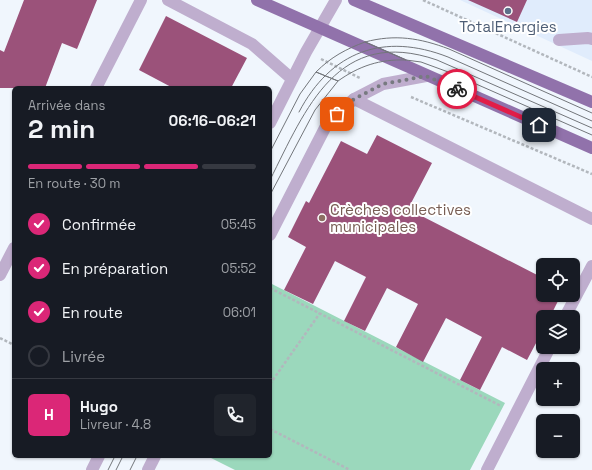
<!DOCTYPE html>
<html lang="fr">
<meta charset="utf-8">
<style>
body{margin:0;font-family:"Space Grotesk",sans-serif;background:#20242c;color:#f1f3f6;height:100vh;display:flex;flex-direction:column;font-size:15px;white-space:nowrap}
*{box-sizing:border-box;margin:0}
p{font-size:13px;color:#9ea1a6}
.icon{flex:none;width:22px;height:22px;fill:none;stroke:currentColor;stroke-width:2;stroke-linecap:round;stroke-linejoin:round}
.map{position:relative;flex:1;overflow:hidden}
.side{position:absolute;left:12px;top:86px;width:260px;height:372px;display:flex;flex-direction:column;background:#171b24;border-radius:6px;box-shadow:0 1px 3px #0004}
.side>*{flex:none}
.buttons{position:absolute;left:536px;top:258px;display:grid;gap:8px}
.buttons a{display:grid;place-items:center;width:44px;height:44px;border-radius:6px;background:#171b24;box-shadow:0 1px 3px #0004;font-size:20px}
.pin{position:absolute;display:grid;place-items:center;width:34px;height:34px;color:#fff;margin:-17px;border-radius:8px;box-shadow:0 2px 6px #0006}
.courier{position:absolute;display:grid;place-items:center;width:40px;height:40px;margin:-20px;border:3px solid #e11d48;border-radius:50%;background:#fff;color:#222;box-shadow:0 1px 5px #0007}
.summary em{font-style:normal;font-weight:700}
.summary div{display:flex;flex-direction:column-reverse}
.summary{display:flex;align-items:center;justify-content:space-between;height:68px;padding:0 16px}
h1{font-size:26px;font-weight:700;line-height:30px}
.bar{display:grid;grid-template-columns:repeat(4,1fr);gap:6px 4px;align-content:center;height:48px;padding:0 16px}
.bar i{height:5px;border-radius:3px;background:#363941}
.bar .selected{background:#db2777}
.bar p{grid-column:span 4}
.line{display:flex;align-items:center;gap:10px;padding:0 16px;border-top:1px solid #363941}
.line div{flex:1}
.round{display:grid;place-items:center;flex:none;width:42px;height:42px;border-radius:6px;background:#20242c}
ol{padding:0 16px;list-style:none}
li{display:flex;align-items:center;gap:12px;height:44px}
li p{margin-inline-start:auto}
li .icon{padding:4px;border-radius:50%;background:#db2777;color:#fff;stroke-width:4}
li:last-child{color:#9ea1a6}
li i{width:22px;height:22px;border:2px solid #363941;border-radius:50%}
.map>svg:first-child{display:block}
.built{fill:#e0ecfc}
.green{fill:#9bd8bc}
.building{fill:#9b527a}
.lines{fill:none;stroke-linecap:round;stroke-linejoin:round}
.path{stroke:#b2b7bd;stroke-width:2.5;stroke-dasharray:3 2;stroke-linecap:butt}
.minor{stroke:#bfaece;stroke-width:12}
.major{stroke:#9172ab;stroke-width:12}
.tram{stroke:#73767b;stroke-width:1}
.done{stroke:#777a80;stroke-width:4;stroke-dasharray:0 7.2}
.route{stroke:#e11d48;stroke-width:5}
.service-dot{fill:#5c6f8a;stroke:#fff;stroke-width:1.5}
.education-dot{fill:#8d6e63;stroke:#fff;stroke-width:1.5}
.labels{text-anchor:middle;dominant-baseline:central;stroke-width:4;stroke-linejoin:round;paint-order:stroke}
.service-label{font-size:15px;fill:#4e5e75;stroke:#fff}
.education-label{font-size:15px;fill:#785e54;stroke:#fff;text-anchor:start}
</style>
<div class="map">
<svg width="592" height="470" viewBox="0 0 592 470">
<rect width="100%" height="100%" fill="#f0f6fd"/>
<polygon class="built" points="460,0 592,0 592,61"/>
<polygon class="green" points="270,283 505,403 470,470 235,470 207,456 270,456"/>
<g class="building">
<polygon points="24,0 97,0 77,49 62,43 45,88 0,88 0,50 4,52"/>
<polygon points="468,0 527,0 517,22"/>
<polygon points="166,16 247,58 231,88 173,88 139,70"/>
<polygon points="377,135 432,163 408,209 543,278 543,295 561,295 550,317 543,317 543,330 527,360 502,347 480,390 460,380 482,337 446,318 423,362 396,347 418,304 387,288 365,331 344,321 366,277 335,261 313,304 284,290 306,247 288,237 306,201 309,203 341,141 367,154"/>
</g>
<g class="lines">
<g class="path">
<polyline points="423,0 592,77"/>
<polyline points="321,59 360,78"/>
<polyline points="411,97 592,174"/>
<polyline points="270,288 501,406"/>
<polyline points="0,338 14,345"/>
<polyline points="270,384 320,313"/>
<polyline points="270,429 350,470"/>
</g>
<g class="minor">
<polyline points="168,0 252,44 292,79"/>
<polyline points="559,40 588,38 592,39"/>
<polyline points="96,88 141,0"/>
<polyline points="354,99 592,219"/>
<polyline points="270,123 306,52 336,0"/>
<polyline points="270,235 328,122 354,99 383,84 426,76"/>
<polyline points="0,275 14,248"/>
<polyline points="565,317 592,266"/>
<polyline points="92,470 99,456"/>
<polyline points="148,470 155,456"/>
<polyline points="487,470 550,347"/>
</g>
<g class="major">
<polyline points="257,0 592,148"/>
<polyline points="354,0 592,102"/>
</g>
<g class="tram">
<path d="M365 42 406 60C380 59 359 66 338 81L316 72C331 57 346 49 365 42Z"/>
<path d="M299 112C331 51 384 32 448 57L592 121"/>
<path d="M592 113 449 49C420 38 395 34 365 42L406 60 421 62 451 73 592 135"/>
<polyline points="270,152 300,94 316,72 338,81 315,110 270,195"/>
<path d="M270 180C306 108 338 26 437 60L592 128"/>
<polyline points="108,470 115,456"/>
<polyline points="116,470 123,456"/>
<polyline points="130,470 137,456"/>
</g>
</g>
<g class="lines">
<polyline class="done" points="337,114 354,99 383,84 426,76 457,89"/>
<polyline class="route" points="457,89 539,125"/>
</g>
<circle class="service-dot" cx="508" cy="11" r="4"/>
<circle class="education-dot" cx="322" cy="218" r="4"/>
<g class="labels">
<g class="service-label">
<text x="508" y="26">TotalEnergies</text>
</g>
<g class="education-label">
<text x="330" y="209">Crèches collectives<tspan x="330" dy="17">municipales</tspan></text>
</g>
</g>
</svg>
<div class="buttons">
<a><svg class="icon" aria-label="locate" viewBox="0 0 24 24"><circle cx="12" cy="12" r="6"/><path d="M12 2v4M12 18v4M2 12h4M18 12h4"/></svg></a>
<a><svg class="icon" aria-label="layers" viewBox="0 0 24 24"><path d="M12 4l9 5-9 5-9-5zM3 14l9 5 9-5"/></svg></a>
<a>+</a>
<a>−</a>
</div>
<div class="pin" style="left:337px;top:114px;background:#ea580c"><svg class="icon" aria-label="bag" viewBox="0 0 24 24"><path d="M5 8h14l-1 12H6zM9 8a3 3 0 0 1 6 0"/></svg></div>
<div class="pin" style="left:539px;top:125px;background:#1f2937"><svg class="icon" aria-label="home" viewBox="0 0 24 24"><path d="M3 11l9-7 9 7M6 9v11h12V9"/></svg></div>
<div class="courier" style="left:457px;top:89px"><svg class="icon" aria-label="bike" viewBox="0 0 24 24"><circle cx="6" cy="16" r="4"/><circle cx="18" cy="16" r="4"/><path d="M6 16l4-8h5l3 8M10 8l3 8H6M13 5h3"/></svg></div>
<section class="side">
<div class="summary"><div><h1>2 min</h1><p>Arrivée dans</p></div><em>06:16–06:21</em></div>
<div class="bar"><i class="selected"></i><i class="selected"></i><i class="selected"></i><i></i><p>En route · 30 m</p></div>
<ol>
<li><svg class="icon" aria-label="check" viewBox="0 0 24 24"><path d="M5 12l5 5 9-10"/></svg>Confirmée<p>05:45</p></li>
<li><svg class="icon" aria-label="check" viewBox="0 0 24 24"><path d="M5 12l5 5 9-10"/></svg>En préparation<p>05:52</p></li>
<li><svg class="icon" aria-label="check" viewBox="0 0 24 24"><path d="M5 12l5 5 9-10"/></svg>En route<p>06:01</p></li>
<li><i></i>Livrée</li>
</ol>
<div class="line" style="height:72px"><b class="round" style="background:#db2777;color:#fff">H</b><div><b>Hugo</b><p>Livreur · 4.8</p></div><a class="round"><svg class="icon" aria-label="phone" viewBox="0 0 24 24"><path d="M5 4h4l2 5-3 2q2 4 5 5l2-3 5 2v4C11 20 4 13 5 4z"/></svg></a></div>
</section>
</div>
